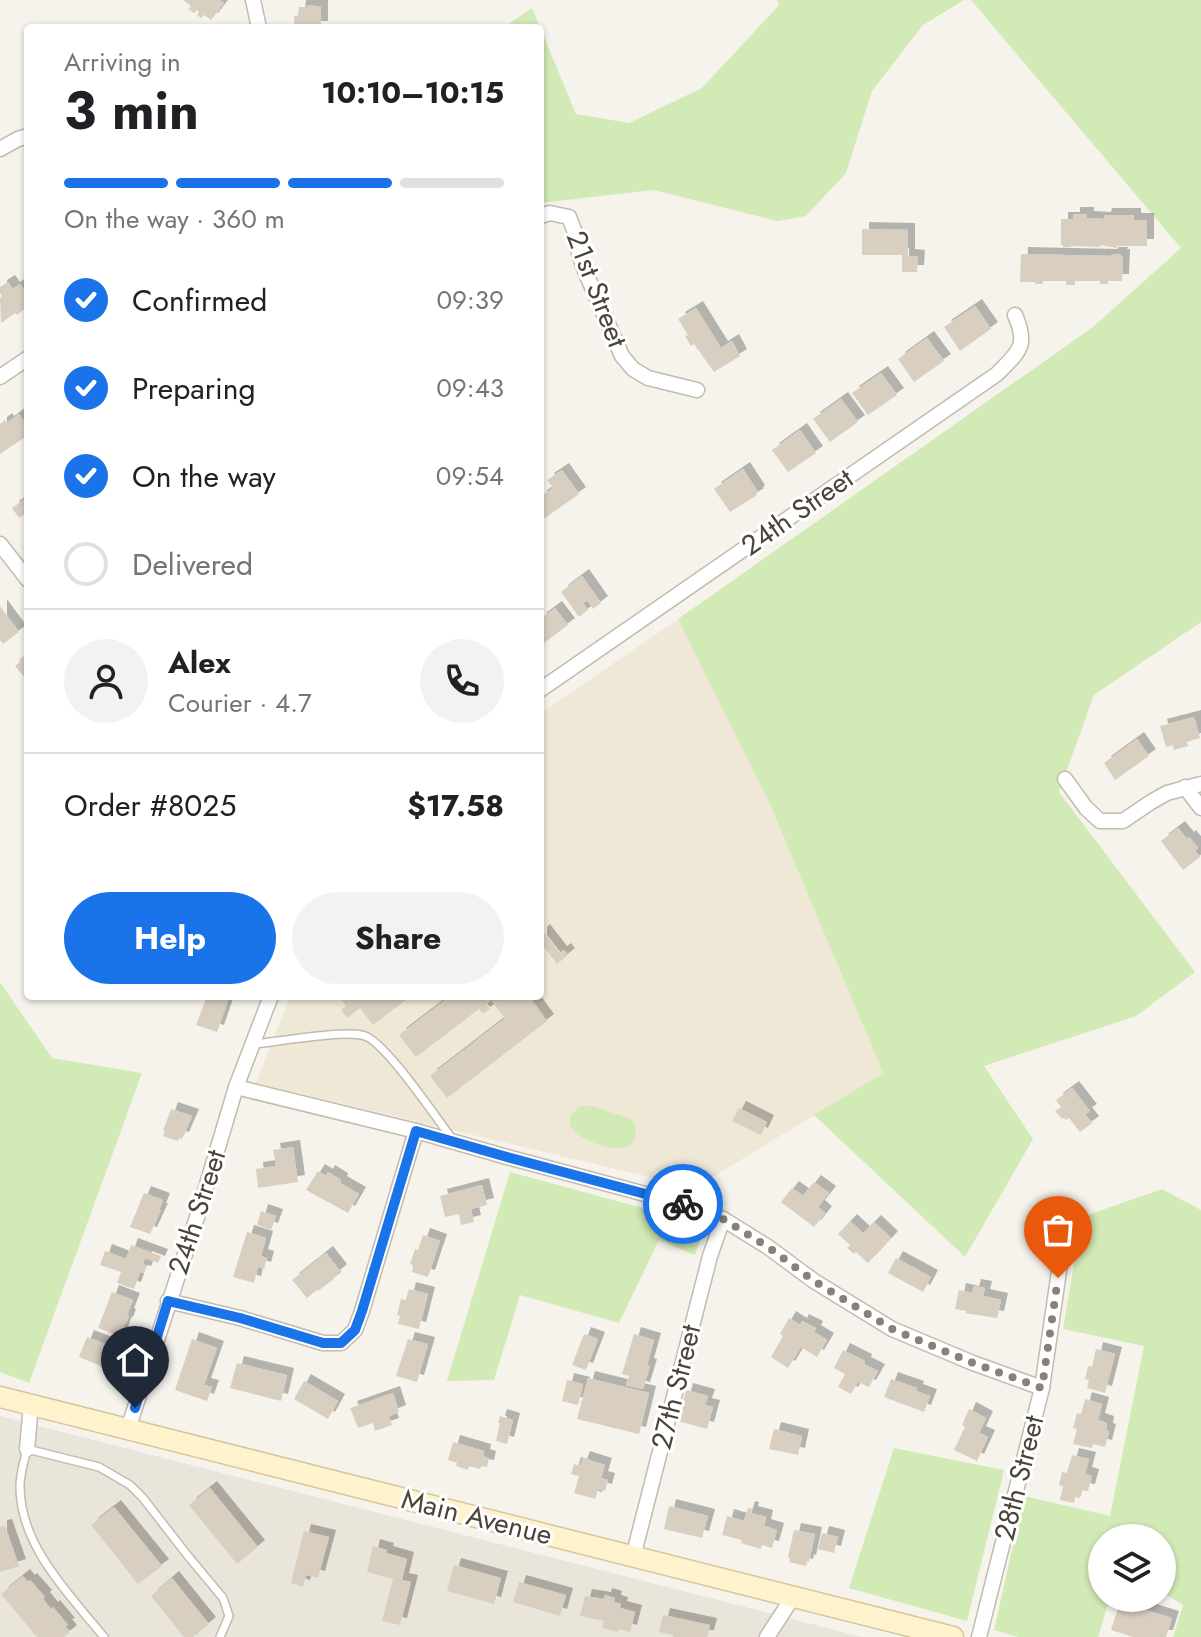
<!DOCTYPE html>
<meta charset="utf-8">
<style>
body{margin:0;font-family:Jost,sans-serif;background:#f2f2f2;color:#202124;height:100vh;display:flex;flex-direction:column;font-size:30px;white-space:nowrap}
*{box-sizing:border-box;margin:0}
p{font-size:26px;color:#757577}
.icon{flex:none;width:44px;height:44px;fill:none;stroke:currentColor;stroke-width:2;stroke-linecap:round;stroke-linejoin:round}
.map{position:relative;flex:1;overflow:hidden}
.panel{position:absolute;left:24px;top:24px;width:520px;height:976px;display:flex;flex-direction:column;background:#fff;border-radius:8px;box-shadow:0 2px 6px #0004}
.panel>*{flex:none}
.controls{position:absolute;left:1088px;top:1524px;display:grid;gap:16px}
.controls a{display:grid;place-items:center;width:88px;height:88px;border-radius:50%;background:#fff;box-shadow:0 2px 6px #0004;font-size:40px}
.pin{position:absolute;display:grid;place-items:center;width:68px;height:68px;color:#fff;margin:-82px -34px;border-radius:50% 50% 50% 0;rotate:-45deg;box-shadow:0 0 8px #0007}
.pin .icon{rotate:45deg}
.courier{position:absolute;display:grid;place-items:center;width:80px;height:80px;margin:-40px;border:6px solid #1a73e8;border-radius:50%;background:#fff;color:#222;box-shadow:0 2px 10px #0007}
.headline em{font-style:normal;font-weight:700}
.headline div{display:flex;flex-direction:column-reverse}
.headline{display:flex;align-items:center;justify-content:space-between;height:136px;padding:0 40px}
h1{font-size:52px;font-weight:700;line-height:60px}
.bar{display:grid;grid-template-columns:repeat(4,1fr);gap:12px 8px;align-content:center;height:96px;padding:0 40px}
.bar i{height:10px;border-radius:6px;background:#e0e0e0}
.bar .current{background:#1a73e8}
.bar p{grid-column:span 4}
.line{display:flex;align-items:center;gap:20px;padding:0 40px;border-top:2px solid #e0e0e0}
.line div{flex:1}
.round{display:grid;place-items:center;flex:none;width:84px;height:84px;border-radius:42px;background:#f2f2f2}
ol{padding:0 40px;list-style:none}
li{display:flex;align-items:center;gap:24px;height:88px}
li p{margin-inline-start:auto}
li .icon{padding:8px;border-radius:50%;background:#1a73e8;color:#fff;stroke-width:4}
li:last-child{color:#757577}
li i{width:44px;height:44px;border:4px solid #e0e0e0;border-radius:50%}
.action{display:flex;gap:16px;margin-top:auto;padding:16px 40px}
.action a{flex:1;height:92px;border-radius:48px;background:#1a73e8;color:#fff;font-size:32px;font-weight:700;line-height:92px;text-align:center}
.action a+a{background:#f2f2f2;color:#202124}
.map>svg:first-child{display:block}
.residential{fill:#eae5da}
.education{fill:#efe8d6}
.green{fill:#d2eab5}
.building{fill:#d8cfc1;filter:url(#shadow)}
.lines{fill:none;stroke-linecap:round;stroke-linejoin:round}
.service-casing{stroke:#c2bbae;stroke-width:10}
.minor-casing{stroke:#c2bbae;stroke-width:17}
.secondary-casing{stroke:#d6c79b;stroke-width:23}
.service{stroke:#fff;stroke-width:7}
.minor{stroke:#fff;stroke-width:14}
.secondary{stroke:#fff3cd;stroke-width:20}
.done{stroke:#878178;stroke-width:8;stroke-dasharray:0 14.4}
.route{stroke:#1a73e8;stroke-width:10}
.labels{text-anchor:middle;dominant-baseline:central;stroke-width:6;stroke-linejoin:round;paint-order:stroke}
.street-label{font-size:28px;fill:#4b4439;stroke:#fff}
</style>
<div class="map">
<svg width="1201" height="1637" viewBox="0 0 1201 1637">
<defs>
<filter id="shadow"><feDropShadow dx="7" dy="-7" stdDeviation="0" flood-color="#0004"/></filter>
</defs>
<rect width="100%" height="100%" fill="#f6f3ec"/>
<polygon class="residential" points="0,1416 862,1637 0,1637"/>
<polygon class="education" points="678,619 769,802 883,1073 695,1188 256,1083 290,996 540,996 540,714"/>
<g class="green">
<polygon points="777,0 964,0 923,25 872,91 846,173 806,216 777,221 654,190 540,203 540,28 503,28 532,8 576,114 629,123 702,88 779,5"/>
<polygon points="971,0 1201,0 1201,622 1094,695 1059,792 1195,972 1136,1016 984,1066 1033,1139 965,1257 814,1115 883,1073 769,802 678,619 1093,327 1181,248"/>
<polygon points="0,982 52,1058 142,1073 29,1383 0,1372"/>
<path d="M581 1106H592L631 1119C635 1125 637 1129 635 1137 634 1141 633 1144 628 1147 616 1154 542 1133 581 1106Z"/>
<polygon points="510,1172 705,1225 695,1255 659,1240 619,1323 520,1295 494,1380 447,1381"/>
<polygon points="1162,1189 1201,1210 1201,1637 1173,1637 1183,1605 1162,1592 1162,1538 1102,1538 1102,1598 1110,1598 1098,1637 1018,1637 994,1630 1024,1496 1110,1516 1144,1346 1063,1329 1082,1217"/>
<polygon points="894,1448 1004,1470 967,1621 849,1588"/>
</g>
<g class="building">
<polygon points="183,0 219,0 224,3 211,20 204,15 201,18 197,15 199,12 197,10 194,13 188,9 191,6"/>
<polygon points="307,5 321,7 321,28 294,28 294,16 298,16 299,7 307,7"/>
<polygon points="1073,214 1087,214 1087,218 1104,219 1105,215 1134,215 1134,220 1147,220 1147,246 1117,246 1117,248 1100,245 1101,247 1071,246 1071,247 1063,247 1063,245 1061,245 1061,219 1073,219"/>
<polygon points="862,229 908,230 908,256 918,257 917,272 902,272 902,255 862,255"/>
<polygon points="1021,254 1111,256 1111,254 1121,254 1120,256 1123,256 1122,281 1108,281 1108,284 1100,284 1100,281 1075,281 1075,285 1066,285 1066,281 1043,281 1043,284 1035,284 1035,282 1020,282"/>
<polygon points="8,282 13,289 20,284 28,295 28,301 24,303 27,307 17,315 15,313 1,323 0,298 2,296 0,293 0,287"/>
<polygon points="975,306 991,329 960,351 944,327"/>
<polygon points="696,308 721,348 732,341 740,356 714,372 694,344 691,346 685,336 688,335 678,319"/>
<polygon points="927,338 944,361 914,382 898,359"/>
<polygon points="881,373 897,395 868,415 852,393"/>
<polygon points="841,399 858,422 830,442 813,419"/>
<polygon points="19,414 28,427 28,435 0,454 0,424 5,420 7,423"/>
<polygon points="800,430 816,453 788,472 772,450"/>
<polygon points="743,469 758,492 756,494 757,495 730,512 714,489"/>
<polygon points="562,470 579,494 545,518 540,512 540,497 553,488 547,480"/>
<polygon points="28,497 28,512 19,518 12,508"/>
<polygon points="582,576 601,603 593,609 587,600 583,603 588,610 579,617 561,592"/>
<polygon points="0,606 19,632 3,644 0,640"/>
<polygon points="555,608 568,625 540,646 540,619"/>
<polygon points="28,652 28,676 25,678 15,666 20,662 19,660"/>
<polygon points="1194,717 1200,738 1187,742 1188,746 1174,750 1173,745 1166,747 1160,726"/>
<polygon points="1137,739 1149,756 1115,780 1104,763"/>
<polygon points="1178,828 1187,839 1189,837 1198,848 1195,851 1200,857 1183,870 1161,841"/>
<polygon points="543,931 560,953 564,950 568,955 557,964 540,942 540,934"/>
<polygon points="207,996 229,997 217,1032 196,1025"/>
<polygon points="339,996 411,996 373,1025 360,1008 347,1018 341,1010 346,1006"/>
<polygon points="450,996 529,996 547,1021 447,1098 430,1076 505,1018 491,1000 486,1004 490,1009 483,1014 479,1009 416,1057 399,1035"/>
<polygon points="1072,1088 1090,1111 1085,1114 1092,1123 1080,1132 1069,1118 1066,1120 1064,1118 1062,1119 1055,1111 1061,1107 1056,1100"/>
<polygon points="739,1108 767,1122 761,1135 732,1121"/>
<polygon points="171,1109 192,1116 182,1139 179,1138 178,1141 163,1136 165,1131 163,1131"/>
<polygon points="293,1147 298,1182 258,1188 256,1169 276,1166 273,1150"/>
<polygon points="318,1171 326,1176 328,1172 341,1180 340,1183 359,1194 348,1213 306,1190"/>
<polygon points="814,1182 829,1193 818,1207 825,1213 814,1227 781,1202 792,1188 803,1196"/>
<polygon points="482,1185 487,1205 471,1209 474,1222 461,1225 459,1214 445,1217 440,1196"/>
<polygon points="144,1193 163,1200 159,1210 161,1210 150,1234 130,1227"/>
<polygon points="261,1211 276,1216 271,1230 257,1225"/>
<polygon points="850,1221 863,1233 874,1222 891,1238 868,1263 856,1252 854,1254 847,1248 850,1245 838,1234"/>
<polygon points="247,1232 266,1238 261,1256 267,1258 264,1269 258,1267 254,1283 233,1277"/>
<polygon points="423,1235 440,1241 428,1277 412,1272 413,1265 410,1264 415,1249 418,1250"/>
<polygon points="131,1245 161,1256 158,1263 145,1258 143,1264 147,1266 144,1273 140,1272 134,1289 117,1283 121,1272 100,1265 105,1251 126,1259"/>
<polygon points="326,1253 340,1271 333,1277 334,1279 318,1291 317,1290 307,1298 292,1280"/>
<polygon points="896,1258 931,1277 923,1292 888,1273"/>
<polygon points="974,1286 985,1288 983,1296 1001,1300 997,1318 965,1313 966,1311 955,1309 959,1290 972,1293"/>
<polygon points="409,1289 428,1294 419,1329 398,1324 400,1316 397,1315 401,1299 406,1300"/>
<polygon points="112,1292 133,1300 127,1315 129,1316 126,1324 125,1323 120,1336 98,1328"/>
<polygon points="789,1318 800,1325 802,1321 816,1328 814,1332 827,1340 817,1357 801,1347 788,1368 771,1357 783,1336 780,1334"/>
<polygon points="584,1334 598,1339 586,1370 572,1365"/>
<polygon points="634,1334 654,1340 647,1365 650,1366 643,1389 626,1385 629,1376 622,1374"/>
<polygon points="87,1337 118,1349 108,1369 79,1357"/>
<polygon points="192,1339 217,1348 204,1385 212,1387 207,1401 175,1390"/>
<polygon points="408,1339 428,1344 417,1382 396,1376"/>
<polygon points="1096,1349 1115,1354 1105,1393 1087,1388 1089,1380 1085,1379 1088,1366 1092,1367"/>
<polygon points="843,1350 865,1361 864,1364 878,1371 869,1387 858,1382 851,1394 838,1387 845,1374 834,1368"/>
<polygon points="237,1363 287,1375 281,1401 230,1388"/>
<polygon points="588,1378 649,1393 639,1434 577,1419"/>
<polygon points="891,1379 917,1388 916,1391 930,1396 924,1412 884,1397"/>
<polygon points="567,1380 583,1384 578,1405 562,1401"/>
<polygon points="304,1381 338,1401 328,1419 294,1399"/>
<polygon points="686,1390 708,1396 705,1405 713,1407 707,1429 678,1421"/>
<polygon points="393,1393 399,1412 389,1416 392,1425 375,1431 373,1423 358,1428 350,1408"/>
<polygon points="1085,1399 1102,1404 1098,1420 1107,1423 1106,1430 1109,1431 1105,1447 1093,1444 1092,1448 1073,1444 1077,1429 1073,1428 1077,1413 1081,1414"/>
<polygon points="969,1409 986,1418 979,1433 988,1437 977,1461 954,1450 965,1427 962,1425"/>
<polygon points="500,1416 513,1420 507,1444 496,1441 500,1423 498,1423"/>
<polygon points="774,1429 802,1436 798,1455 769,1449"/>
<polygon points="453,1442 484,1451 483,1456 489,1458 487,1467 481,1466 480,1469 469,1466 468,1470 456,1466 457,1463 448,1460"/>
<polygon points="1072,1455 1089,1459 1085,1474 1092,1476 1088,1491 1082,1490 1080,1498 1075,1497 1074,1503 1060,1500 1063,1486 1059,1485 1062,1472 1067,1473"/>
<polygon points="583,1458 605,1465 601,1478 608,1480 605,1491 598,1489 595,1499 574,1493 579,1476 571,1474 574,1464 580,1466"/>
<polygon points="210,1488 258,1547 237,1564 189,1505"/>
<polygon points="669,1506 708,1516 702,1538 664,1529"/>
<polygon points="114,1507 162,1566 138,1584 91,1525"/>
<polygon points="748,1508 752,1509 751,1513 766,1517 764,1526 777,1530 772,1548 762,1545 761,1549 741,1543 742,1540 722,1535 727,1516 744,1521"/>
<polygon points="5,1526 19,1566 0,1572 0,1527"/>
<polygon points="794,1530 815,1534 809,1562 807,1561 806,1566 789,1562 790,1558 788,1557"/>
<polygon points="304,1531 329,1537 318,1578 306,1575 303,1587 291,1583"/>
<polygon points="822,1533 838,1537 834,1553 818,1549"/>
<polygon points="373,1546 387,1550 386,1553 407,1559 402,1580 411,1582 400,1625 382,1621 393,1579 367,1572"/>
<polygon points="454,1565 501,1578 494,1604 447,1591"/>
<polygon points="23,1576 28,1582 30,1580 45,1597 43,1599 51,1609 53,1607 68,1625 65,1626 70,1632 64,1637 37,1637 1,1594"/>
<polygon points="172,1578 209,1624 193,1637 184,1637 151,1596"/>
<polygon points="519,1582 566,1595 560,1616 513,1602"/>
<polygon points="605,1595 615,1598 614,1602 621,1604 620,1608 635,1612 630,1632 619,1629 618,1632 602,1628 604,1621 580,1616 585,1596 604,1599"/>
<polygon points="1120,1602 1172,1618 1166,1637 1133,1637 1111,1630"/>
<polygon points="663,1615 710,1625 707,1637 673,1637 673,1635 659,1632"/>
</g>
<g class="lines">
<g class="service-casing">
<g id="service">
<path d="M254 1044C276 1042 347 1029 365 1036 386 1043 437 1119 453 1140"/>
<path d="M104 1637C69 1594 20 1546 20 1486 20 1474 24 1461 27 1449L99 1467 130 1485 143 1498 188 1556 223 1598 229 1616 220 1637"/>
</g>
</g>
<g class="minor-casing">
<g id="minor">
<polyline points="253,0 259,28"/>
<polyline points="0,149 18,139 28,136"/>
<polyline points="540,216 550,213 569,217 576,235 579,254 585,271 622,356 633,369 648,378 697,390"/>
<polyline points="0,377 28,358"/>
<polyline points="0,544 28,580"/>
<path d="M540 690 997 374C1018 352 1029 347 1015 315"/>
<polyline points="1065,779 1086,808 1100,821 1123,821 1151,802 1167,793 1201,784"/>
<polyline points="1185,787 1201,808"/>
<polyline points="236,1087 416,1131 507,1157 686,1205 723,1219 768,1247 814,1281 892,1329 973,1363 1042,1388"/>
<polyline points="168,1301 240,1318 323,1343 341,1343 355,1330 362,1311 416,1131"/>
<polyline points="128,1429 200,1208 236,1087 271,996"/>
<polyline points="27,1449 31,1405"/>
<polyline points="633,1557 710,1256 723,1219"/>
<polyline points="767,1637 793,1597"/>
<polyline points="979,1637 1042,1388 1066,1223"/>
</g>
</g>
<g class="secondary-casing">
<polyline id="secondary" points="0,1397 953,1637"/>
</g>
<use href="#service" class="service"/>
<use href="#minor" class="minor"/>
<use href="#secondary" class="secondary"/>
</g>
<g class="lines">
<polyline class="done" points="683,1204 723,1219 768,1247 814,1281 892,1329 973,1363 1042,1388 1058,1278"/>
<polyline class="route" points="135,1408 168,1301 240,1318 323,1343 341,1343 355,1330 362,1311 416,1131 507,1157 683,1204"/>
</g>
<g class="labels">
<g class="street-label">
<text transform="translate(597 289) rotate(69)">21st Street</text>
<text transform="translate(797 512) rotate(-35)">24th Street</text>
<text transform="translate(197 1212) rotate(-72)">24th Street</text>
<text transform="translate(676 1387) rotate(-76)">27th Street</text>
<text transform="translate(1019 1478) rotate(-76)">28th Street</text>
<text transform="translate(477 1517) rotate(14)">Main Avenue</text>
</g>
</g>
</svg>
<div class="controls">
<a><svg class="icon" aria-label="layers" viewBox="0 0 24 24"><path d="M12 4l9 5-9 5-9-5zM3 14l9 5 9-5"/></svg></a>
</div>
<div class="pin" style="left:1058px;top:1278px;background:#ea580c"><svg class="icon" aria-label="bag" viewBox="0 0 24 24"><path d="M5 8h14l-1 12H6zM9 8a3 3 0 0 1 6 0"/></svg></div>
<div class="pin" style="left:135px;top:1408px;background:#1f2937"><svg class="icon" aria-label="home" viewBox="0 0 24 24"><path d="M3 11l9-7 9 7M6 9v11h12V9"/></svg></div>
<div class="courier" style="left:683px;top:1204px"><svg class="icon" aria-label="bike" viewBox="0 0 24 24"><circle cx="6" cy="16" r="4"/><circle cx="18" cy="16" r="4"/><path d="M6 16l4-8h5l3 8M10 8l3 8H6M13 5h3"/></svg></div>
<section class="panel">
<div class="headline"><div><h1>3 min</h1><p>Arriving in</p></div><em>10:10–10:15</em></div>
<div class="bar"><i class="current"></i><i class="current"></i><i class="current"></i><i></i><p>On the way · 360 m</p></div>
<ol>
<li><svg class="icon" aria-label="check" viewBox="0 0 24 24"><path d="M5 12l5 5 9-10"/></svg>Confirmed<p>09:39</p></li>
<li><svg class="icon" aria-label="check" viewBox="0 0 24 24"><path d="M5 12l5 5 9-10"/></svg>Preparing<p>09:43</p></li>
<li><svg class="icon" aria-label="check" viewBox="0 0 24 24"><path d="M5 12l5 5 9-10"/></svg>On the way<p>09:54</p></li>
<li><i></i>Delivered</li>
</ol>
<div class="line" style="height:144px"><a class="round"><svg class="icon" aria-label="person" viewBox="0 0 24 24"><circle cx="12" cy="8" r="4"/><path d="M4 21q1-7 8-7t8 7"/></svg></a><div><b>Alex</b><p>Courier · 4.7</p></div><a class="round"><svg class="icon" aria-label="phone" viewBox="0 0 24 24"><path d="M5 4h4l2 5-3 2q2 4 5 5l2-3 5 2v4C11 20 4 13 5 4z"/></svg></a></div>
<div class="line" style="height:104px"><div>Order #8025</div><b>$17.58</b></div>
<div class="action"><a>Help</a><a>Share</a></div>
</section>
</div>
